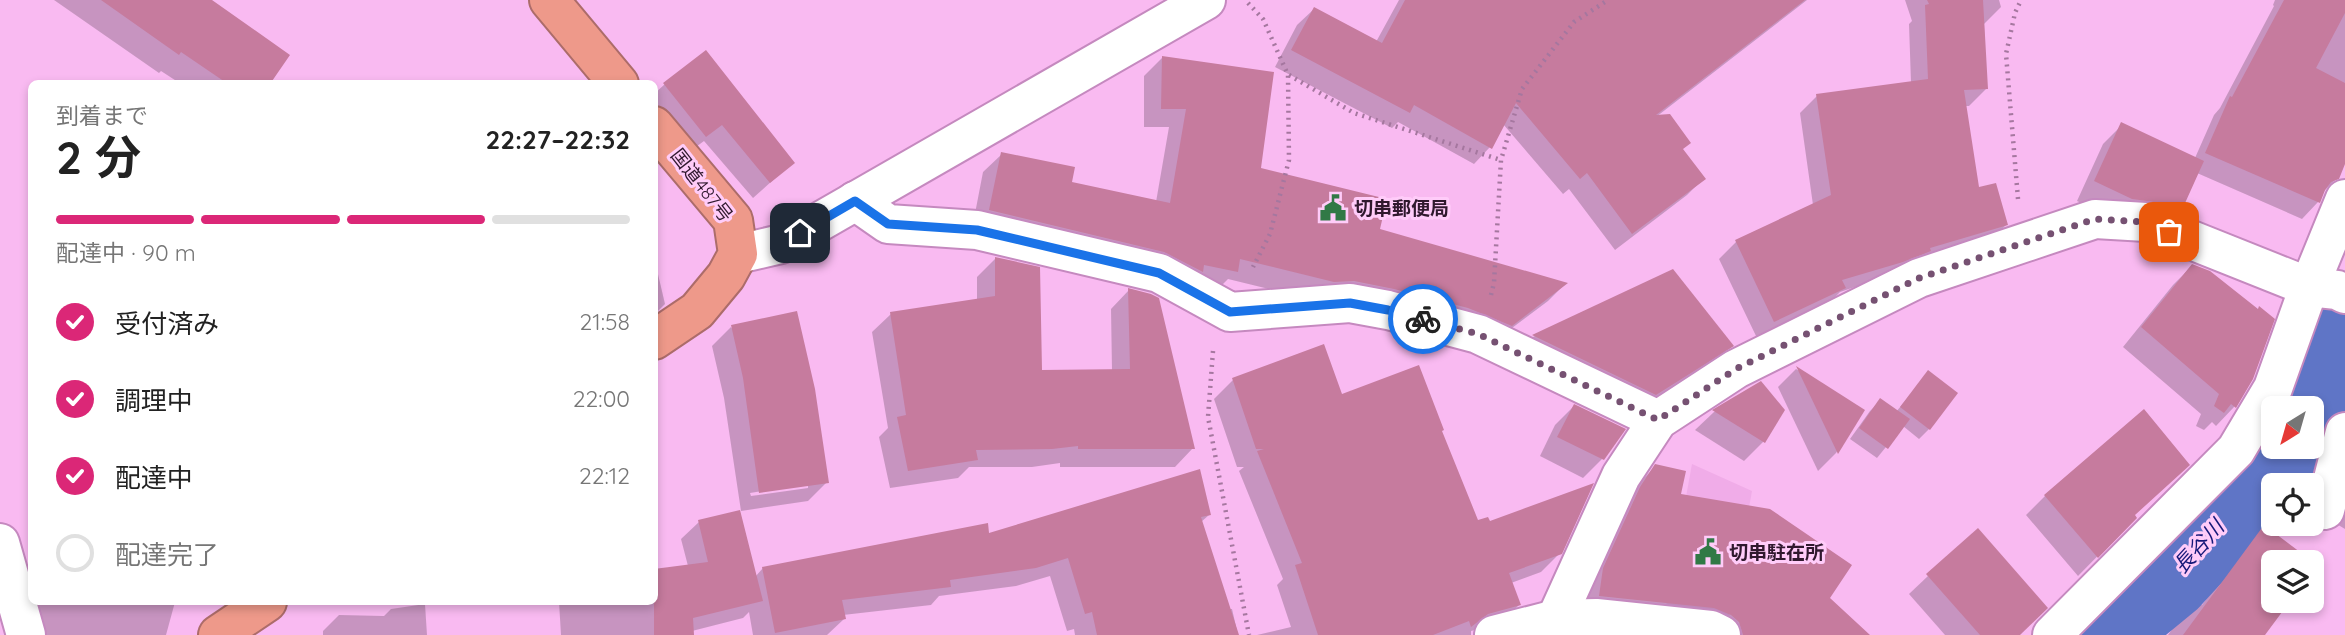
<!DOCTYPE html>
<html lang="ja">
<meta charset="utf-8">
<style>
body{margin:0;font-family:Quicksand,"Noto Sans JP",sans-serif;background:#f2f2f2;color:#222;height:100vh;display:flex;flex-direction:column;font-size:26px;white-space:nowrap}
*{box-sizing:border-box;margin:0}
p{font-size:23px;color:#767676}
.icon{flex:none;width:38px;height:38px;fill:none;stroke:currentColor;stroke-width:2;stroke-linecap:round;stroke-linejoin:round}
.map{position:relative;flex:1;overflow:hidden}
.drawer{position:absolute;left:28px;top:80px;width:630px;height:525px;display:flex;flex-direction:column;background:#fff;border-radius:10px;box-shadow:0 4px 10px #0003}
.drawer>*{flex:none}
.needle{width:46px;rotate:217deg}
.buttons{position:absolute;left:2261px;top:396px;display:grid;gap:14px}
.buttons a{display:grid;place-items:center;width:63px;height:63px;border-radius:10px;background:#fff;box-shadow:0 4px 10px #0003;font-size:35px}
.pin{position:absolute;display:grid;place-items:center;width:60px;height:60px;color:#fff;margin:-30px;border-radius:14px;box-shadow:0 4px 10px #0006}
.courier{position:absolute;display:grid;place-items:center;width:70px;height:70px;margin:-35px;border:5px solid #1a73e8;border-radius:50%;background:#fff;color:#222;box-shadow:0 2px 9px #0007}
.headline em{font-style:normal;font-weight:700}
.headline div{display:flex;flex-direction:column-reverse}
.headline{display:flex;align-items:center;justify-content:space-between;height:119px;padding:0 28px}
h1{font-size:46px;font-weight:700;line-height:52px}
.bar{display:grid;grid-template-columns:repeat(4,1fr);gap:10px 7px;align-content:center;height:84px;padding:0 28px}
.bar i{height:9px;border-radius:5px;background:#e0e0e0}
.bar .on{background:#db2777}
.bar p{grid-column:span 4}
ol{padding:0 28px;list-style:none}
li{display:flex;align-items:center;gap:21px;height:77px}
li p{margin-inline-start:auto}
li .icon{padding:7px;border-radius:50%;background:#db2777;color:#fff;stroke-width:4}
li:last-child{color:#767676}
li i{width:38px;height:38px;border:4px solid #e0e0e0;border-radius:50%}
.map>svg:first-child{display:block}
.built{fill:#f0ace8}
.shadow{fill:#0003;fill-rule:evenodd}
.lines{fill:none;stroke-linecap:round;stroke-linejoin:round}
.river{stroke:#5f75c6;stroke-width:84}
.building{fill:#c67b9e}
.minor-casing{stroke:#c589bf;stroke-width:42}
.highway-casing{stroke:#ac6c6a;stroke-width:42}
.path{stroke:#a5779f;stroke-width:4.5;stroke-dasharray:2 5;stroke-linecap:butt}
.minor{stroke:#fff;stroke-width:38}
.highway{stroke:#ee998a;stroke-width:38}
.done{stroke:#765172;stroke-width:7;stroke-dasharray:0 12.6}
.route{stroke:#1a73e8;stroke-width:9}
.labels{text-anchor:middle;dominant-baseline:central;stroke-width:6;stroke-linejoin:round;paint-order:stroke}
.street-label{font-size:19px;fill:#30192e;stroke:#ffccf9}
.poi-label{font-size:19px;font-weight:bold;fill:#30192e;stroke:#ffccf9;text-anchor:start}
.water-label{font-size:21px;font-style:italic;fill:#151878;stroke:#ffccf9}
</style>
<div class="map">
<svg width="2345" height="635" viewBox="0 0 2345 635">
<rect width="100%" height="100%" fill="#f9baf1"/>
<polygon class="built" points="1692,464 1752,491 1728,624 1665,612"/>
<g class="shadow">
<polygon points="54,0 211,0 268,84 181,84 161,71 159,73"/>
<polygon points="1399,0 1807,0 1656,117 1703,179 1687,195 1615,250 1569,189 1563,194 1503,124 1490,147 1474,164 1398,122 1392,128 1275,67 1297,25 1314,9 1376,42"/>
<polygon points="1905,0 1999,0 2001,7 1984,24 1986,89 1969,106 1964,106 1977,190 2006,225 1989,242 1840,292 1827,305 1757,338 1719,259 1736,242 1813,205 1800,113 1817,96 1911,83 1909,24 1912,21"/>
<polygon points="2275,0 2345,0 2345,160 2337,178 2325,190 2318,202 2302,219 2197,173 2179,211 2160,230 2113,218 2077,201 2103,144 2122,125 2195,158 2214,115 2220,108 2274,6 2273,5"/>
<polygon points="1163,57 1259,170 1378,230 1565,284 1548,301 1492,343 1228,279 1218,289 972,229 983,172 1002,154 1070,183 1156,202 1169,127 1144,127 1144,76"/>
<polygon points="665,84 792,163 753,198 704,141 689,152 654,109 654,94"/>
<polygon points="654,257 665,304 654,315"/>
<polygon points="995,259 1040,372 1112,371 1111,309 1129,290 1193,448 1175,467 1060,467 1060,463 1032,467 969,467 958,478 890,488 879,437 888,428 872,332 891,314 977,300 977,277"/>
<polygon points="2192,266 2257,311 2252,378 2234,407 2216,426 2212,422 2204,430 2196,426 2201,414 2123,347 2173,285"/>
<polygon points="1672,271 1731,346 1716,361 1640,409 1518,351 1533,337"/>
<path d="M731 327 827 482 808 501 741 511 724 398 712 346ZM808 484V488L751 496 750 493Z"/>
<polygon points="1796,369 1863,410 1836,453 1818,471 1778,387"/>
<polygon points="1928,373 1929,429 1919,439 1903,426 1877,458 1850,439 1870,411 1880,401 1896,412"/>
<polygon points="1233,380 1341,396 1440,432 1477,523 1489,524 1560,553 1541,572 1511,583 1519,605 1501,623 1471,631 1471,635 1257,635 1291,627 1277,585 1283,579 1239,471 1244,467 1237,467 1214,399"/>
<polygon points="1761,383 1763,442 1744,461 1695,430 1714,412"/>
<polygon points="1574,406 1602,459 1583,478 1540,456 1555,425"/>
<polygon points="2143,412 2133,516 2135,518 2078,576 2026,515 2045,496"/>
<polygon points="1656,466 1679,495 1828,598 1867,635 1714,635 1581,614 1585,588 1637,485"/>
<polygon points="2345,494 2345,529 2335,523"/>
<polygon points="1209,515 1201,522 1229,609 1232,609 1238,635 1075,635 1074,629 1067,631 1050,576 1016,586 939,596 931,605 843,615 844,619 827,635 753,635 749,612 743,618 692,631 692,635 561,635 559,602 654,602 688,566 681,539 699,522 755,577 763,568 988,535"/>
<polygon points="2264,528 2273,562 2273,600 2263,635 2168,635 2178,621 2196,602 2202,605 2246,546"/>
<polygon points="1928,576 2018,635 1945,635 1909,594"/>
<polygon points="32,602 175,602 166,635 43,635"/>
<polygon points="425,604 427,635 323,635 323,631 339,615 384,616 391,609"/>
</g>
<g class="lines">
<g class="river">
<polyline points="2310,408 2332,371 2345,331"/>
<polyline points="2100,635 2169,578 2279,458 2286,446"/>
</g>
</g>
<g class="building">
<polygon points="101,0 212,0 290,55 270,84 228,84 181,52 179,55"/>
<polygon points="1405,0 1805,0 1656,115 1670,114 1691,143 1683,149 1706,179 1632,234 1587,173 1580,179 1516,103 1492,149 1414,105 1410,113 1291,50 1314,7 1382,43"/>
<polygon points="1927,0 1983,0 1988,89 1964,90 1979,187 1996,183 2008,225 1930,248 1931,251 1903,262 1842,280 1846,288 1774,322 1735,240 1831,195 1816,94 1928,79 1925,5 1929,4"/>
<polygon points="2284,0 2345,0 2345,13 2316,68 2345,83 2345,164 2339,179 2331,182 2325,190 2320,203 2205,153 2230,96 2232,97"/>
<polygon points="706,50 795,163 770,183 722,125 706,137 663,83"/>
<polygon points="1162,56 1274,72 1261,168 1387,199 1380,229 1568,283 1512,326 1468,308 1394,289 1354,281 1334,282 1240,259 1238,272 1204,265 1203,272 1164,252 989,210 1001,152 1075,167 1072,182 1170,203 1186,109 1161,109"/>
<polygon points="2121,122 2204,161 2181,212 2154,202 2132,199 2094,181"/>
<polygon points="995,257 1040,267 1042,370 1130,369 1128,288 1151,294 1159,298 1195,449 1078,449 1078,446 1052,449 976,450 978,460 908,471 897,417 906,415 890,312 995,296"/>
<polygon points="2192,264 2210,271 2258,309 2259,306 2275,319 2253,379 2236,408 2231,404 2224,413 2214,406 2219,394 2141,327"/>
<polygon points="1673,269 1734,346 1656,395 1532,335"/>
<polygon points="797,311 815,389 829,483 759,493 743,378 731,325"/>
<polygon points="1324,344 1342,394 1419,365 1444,430 1442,431 1478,520 1488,517 1490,521 1594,483 1562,554 1509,573 1521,605 1488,614 1471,627 1469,621 1433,635 1318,635 1295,565 1302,563 1257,451 1264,449 1256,449 1232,378"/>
<polygon points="1796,366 1865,410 1838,454"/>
<polygon points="1928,370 1958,393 1930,430 1900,407"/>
<polygon points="1761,381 1785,410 1765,443 1712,410"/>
<polygon points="1880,398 1910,419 1888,449 1859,428"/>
<polygon points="1574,404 1626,429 1604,460 1557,437"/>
<polygon points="2144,409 2190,465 2135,515 2137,518 2098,558 2044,495"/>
<polygon points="1655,464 1686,471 1681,494 1770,509 1852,565 1830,598 1870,635 1743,635 1739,622 1731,615 1714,608 1599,596 1603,568 1640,487"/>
<polygon points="1200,469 1211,515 1201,517 1239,635 1097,635 1092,612 1085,614 1068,558 1036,568 950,580 951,587 842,600 846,619 775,633 762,567 988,523 989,533"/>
<polygon points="740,510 763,601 693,618 694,635 654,635 654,569 708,562 698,520"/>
<polygon points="2264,525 2317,565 2312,573 2312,562 2273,562 2273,600 2291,600 2265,635 2183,635"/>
<polygon points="1978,528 2048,608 2020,635 1980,635 1926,574"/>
</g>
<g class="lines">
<g class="minor-casing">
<g id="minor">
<polyline points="855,201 888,224 977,230 1159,273 1230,312 1350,303 1388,310 1478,334 1658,420"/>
<polyline points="738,254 781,244 1206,0"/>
<polyline points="2325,510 2345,432"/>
<polyline points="0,543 26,635"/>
<polyline points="1556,619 1621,476 1658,420 1736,369 1919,278 2095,219 2146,222 2309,287 2337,290 2345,294"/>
<polyline points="1494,635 1556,619 1596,618 1711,630 1721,635"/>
<polyline points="2052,635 2236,450 2273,388 2309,287 2345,199"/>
</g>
</g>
<g class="highway-casing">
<g id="highway">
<polyline points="549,0 619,84"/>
<polyline points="654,126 733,220 738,254 726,276 697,311 654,340"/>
<polyline points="218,635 267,602"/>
</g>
</g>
<g class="path">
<polyline points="1248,3 1263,19 1288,75 1289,160 1270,234 1253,267"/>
<polyline points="1289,75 1354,113 1501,160"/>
<polyline points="2018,199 2006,54 2015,13 2021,0"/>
<polyline points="1491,295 1494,283 1501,160 1522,89 1574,22 1608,0"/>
<polyline points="1213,351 1208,417 1249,635"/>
</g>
<use href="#minor" class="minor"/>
<use href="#highway" class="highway"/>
</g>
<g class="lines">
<polyline class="done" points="1423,319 1478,334 1658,420 1736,369 1919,278 2095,219 2146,222 2169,232"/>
<polyline class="route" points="800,233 855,201 888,224 977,230 1159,273 1230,312 1350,303 1388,310 1423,319"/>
</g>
<defs>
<g id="civic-bare" transform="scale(2.1)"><path d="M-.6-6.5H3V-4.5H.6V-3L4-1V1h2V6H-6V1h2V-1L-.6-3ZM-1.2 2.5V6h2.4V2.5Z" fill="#317946" stroke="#ffccf9" stroke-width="2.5" paint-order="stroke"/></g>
</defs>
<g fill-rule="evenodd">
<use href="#civic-bare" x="1333" y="208"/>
<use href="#civic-bare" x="1708" y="552"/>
</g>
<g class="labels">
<g class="street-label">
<text transform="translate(702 185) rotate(52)">国道487号</text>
</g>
<g class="poi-label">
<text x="1354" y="208">切串郵便局</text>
<text x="1729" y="552">切串駐在所</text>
</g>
<g class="water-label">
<text transform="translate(2198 546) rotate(-48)">長谷川</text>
</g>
</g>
</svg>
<div class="buttons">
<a><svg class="needle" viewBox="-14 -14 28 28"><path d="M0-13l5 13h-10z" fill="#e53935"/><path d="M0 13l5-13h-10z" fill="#767676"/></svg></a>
<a><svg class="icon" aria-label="locate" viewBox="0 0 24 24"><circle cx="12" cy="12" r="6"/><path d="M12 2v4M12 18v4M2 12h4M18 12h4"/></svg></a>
<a><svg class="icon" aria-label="layers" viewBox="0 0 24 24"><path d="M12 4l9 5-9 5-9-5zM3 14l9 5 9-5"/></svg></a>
</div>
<div class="pin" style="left:2169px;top:232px;background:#ea580c"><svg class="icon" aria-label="bag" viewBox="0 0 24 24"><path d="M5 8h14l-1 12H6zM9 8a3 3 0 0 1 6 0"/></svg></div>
<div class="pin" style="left:800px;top:233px;background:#1f2937"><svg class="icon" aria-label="home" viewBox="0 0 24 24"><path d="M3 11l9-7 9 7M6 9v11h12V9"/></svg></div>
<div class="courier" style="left:1423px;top:319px"><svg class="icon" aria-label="bike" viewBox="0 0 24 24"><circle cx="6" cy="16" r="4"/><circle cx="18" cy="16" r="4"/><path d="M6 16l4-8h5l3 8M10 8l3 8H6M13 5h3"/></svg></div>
<section class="drawer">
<div class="headline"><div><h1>2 分</h1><p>到着まで</p></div><em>22:27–22:32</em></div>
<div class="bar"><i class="on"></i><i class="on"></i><i class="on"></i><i></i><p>配達中 · 90 m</p></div>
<ol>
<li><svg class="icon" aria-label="check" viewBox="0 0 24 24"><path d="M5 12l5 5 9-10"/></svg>受付済み<p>21:58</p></li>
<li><svg class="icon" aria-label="check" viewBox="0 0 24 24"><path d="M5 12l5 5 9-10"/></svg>調理中<p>22:00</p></li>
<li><svg class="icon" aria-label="check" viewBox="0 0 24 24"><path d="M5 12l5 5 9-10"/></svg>配達中<p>22:12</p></li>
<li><i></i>配達完了</li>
</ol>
</section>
</div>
